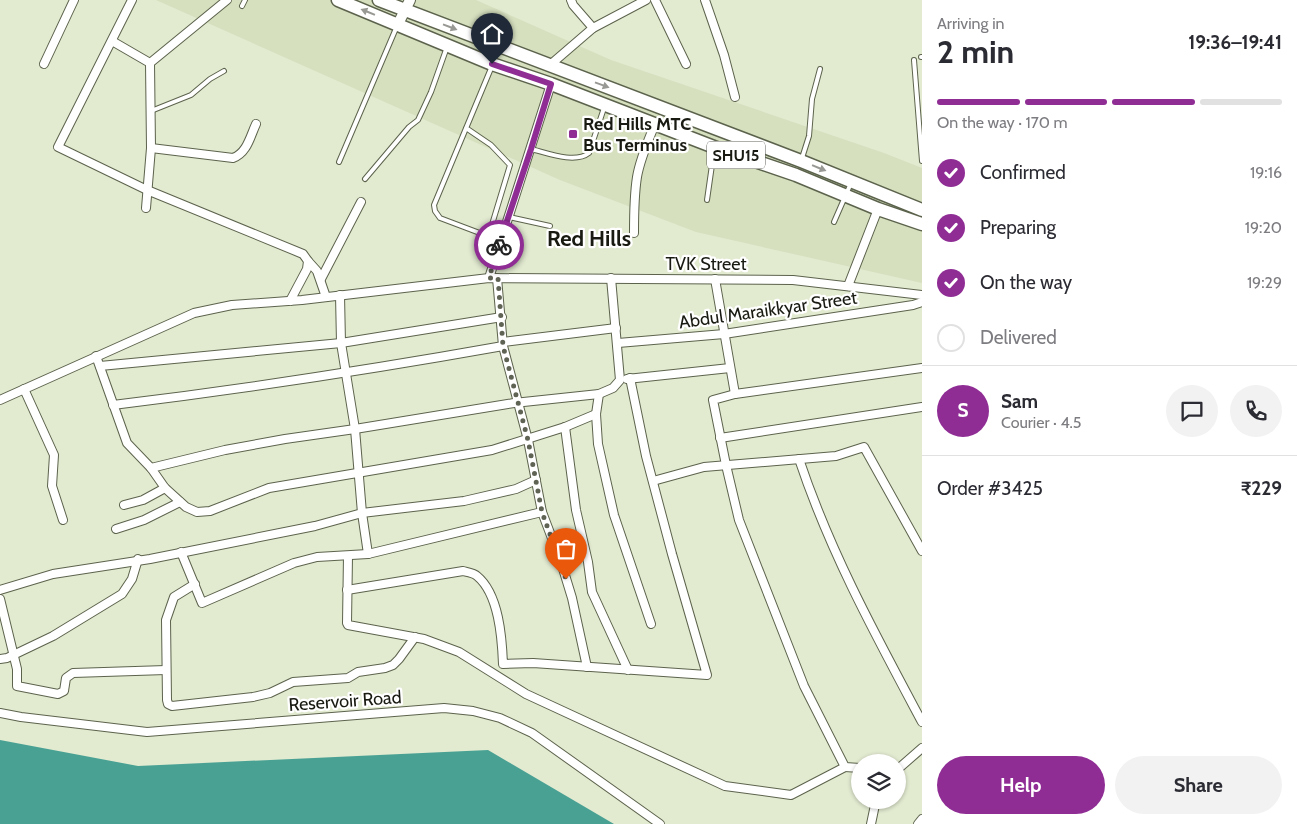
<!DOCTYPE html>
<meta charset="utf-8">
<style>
body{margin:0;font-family:Cabin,sans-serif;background:#f2f2f3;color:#2b2b33;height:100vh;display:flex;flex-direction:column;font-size:19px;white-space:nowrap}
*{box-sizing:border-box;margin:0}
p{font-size:16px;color:#7c7c81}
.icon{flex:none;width:28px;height:28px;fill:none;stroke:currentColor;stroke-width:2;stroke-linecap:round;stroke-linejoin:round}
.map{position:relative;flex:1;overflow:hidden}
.drawer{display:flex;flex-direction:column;background:#fff;width:375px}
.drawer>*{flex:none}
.buttons{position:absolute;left:851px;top:754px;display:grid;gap:10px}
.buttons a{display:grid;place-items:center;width:55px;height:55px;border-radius:50%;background:#fff;box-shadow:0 1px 4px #0004;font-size:25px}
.pin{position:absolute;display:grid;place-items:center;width:42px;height:42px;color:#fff;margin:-51px -21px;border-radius:50% 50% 50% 0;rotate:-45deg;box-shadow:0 0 5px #0007}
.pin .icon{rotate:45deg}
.courier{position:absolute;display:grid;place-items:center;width:50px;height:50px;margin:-25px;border:4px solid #8f2d95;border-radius:50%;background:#fff;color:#222;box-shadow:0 1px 6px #0007}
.summary em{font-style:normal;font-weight:700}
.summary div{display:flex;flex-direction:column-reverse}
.summary{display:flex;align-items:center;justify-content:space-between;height:85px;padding:0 15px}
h1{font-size:32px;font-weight:700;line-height:38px}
.bar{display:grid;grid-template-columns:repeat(4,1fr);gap:8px 5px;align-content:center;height:60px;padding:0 15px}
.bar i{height:6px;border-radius:4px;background:#e1e1e2}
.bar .on{background:#8f2d95}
.bar p{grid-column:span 4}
.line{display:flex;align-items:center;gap:12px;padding:0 15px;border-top:1px solid #e1e1e2}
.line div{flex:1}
.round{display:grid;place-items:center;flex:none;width:52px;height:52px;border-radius:26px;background:#f2f2f3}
ol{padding:0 15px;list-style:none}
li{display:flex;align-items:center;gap:15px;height:55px}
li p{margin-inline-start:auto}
li .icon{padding:5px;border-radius:50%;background:#8f2d95;color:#fff;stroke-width:4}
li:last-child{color:#7c7c81}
li i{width:28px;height:28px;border:2px solid #e1e1e2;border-radius:50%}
.action{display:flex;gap:10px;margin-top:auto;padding:10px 15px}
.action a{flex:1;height:58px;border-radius:30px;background:#8f2d95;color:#fff;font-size:20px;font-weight:700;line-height:58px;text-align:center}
.action a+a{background:#f2f2f3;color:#2b2b33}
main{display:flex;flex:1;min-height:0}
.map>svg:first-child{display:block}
.built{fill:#d6e0bf}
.water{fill:#49a194}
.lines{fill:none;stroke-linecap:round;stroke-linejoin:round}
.service-casing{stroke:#5c634c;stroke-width:6}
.minor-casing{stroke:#5c634c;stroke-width:10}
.tertiary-casing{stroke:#5c634c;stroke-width:12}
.primary-casing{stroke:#5c634c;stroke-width:15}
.service{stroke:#fff;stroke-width:4}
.minor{stroke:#fff;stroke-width:8}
.tertiary{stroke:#fff;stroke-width:10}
.primary{stroke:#fff;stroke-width:12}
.oneway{fill:#989894}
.done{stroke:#5f6354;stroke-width:5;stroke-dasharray:0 9}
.route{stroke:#8f2d95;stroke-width:6}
.poi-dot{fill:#8f2d95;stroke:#fff;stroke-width:2}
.labels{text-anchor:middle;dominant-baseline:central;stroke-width:4.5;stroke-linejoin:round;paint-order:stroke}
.shield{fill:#fff;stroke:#5e5f59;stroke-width:1}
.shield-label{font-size:16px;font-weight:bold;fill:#191b12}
.poi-label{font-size:18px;font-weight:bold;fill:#191b12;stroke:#fff;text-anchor:start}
.street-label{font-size:18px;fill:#191b12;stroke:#fff}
.district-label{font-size:22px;font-weight:bold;fill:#191b12;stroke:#fff}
</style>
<main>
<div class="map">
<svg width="922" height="824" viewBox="0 0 922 824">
<rect width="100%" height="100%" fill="#e2ead0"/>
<polygon class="built" points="156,0 476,0 611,60 884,153 922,168 922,283 696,232 560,180"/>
<polygon class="water" points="0,740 138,766 488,750 614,824 0,824"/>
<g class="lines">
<g class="service-casing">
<g id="service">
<polyline points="242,6 245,0"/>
<polyline points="921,57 922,57"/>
<polyline points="914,60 922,161"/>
<polyline points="151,111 191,95 210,79 224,71"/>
<polyline points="466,128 491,145 510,165 490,231 485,235 440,218 435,211 434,205 492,66"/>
<path d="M531 149C547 153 575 164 589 153L604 108"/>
<polyline points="802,158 809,136 812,99 820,69"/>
<polyline points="339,162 397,26"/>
<polyline points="365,179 409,127 418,120 431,92 447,47"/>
<polyline points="707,200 714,151"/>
<polyline points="509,217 550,226"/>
<polyline points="834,222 851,183"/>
</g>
</g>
<g class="minor-casing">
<g id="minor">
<polyline points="132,0 58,147 147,190 303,254 308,261 307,269 290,301"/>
<polyline points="571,0 573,5 593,28"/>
<polyline points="655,0 686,64"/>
<polyline points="705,0 724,55 735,97"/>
<polyline points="112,41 150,63"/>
<polyline points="44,64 74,0"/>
<polyline points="550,65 593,28 646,0"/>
<path d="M151 148 233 158C247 153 250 137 256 124"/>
<polyline points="146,208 151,148 150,63 227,0"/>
<path d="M634 233C634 214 634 196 637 177 640 159 648 141 655 124"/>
<polyline points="308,261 317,271 326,297"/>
<polyline points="489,278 551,84"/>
<polyline points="497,278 503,346 528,440 542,512 561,562 572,598 587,667"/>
<polyline points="321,279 361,202"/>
<polyline points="715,279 735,394"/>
<polyline points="848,286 878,209"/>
<polyline points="340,295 341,343 355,429 362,513 368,554"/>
<polyline points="503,342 616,328"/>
<polyline points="618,343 724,334 913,305 922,302"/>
<polyline points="96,356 127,443 151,468 165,488 186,507 197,512 210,511 269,488 492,450 565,427 596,414"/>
<polyline points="100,366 341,343 502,317"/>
<polyline points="627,379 730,368"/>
<polyline points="24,389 54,455 52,486 63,520"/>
<polyline points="599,394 596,414 598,444 614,515 651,624"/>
<polyline points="0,400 194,313 232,305 302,300 489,278 793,280 922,295"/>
<path d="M113 405C244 389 374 369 503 346"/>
<polyline points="565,427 576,510 588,562 592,592 628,670"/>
<polyline points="720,438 922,407"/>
<path d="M799 459C830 552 876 636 922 722"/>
<polyline points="151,468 225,450 285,439 355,429 514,403 599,394 613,388 620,380 611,278"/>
<polyline points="653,481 704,467 836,456 864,447 922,551"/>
<polyline points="124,505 143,500 165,488"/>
<polyline points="116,529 144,520 180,502"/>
<polyline points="181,552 202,603 294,563 317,557 368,554 542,512"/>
<polyline points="348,556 347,623 348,625 424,639 459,652 526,694 725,786 791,795 845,767"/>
<polyline points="195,584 174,597 166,620 167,700 168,704 172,706 253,697 270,693 293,682 348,678 358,672 385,668 393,665 399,659 415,637"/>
<polyline points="0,590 53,574 150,559 315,526 362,513 464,501 516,489 536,480"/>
<path d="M347 590 463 571C467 572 474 573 477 576 499 594 502 638 503 664L533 663 707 675 672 554 646 456 630 378"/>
<polyline points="0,599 17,669 17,686 58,694 64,691 66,678 73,673 166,670"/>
<polyline points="0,659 7,658 53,636 122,594 132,579 138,559"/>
<polyline points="0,713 21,717 147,732 444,708 473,711 500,718 532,733 660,824"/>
<polyline points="860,768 845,767 804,686 739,520 726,465 713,400 735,394 922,368"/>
<polyline points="898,769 922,748"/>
<polyline points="871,824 876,800"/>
<polyline points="918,824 922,819"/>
</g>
</g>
<g class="tertiary-casing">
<polyline id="tertiary" points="398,24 410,0"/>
</g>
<g class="primary-casing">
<g id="primary">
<polyline points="338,0 492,64 551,84 714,147 796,175 878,209 922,224"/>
<polyline points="379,0 801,161 922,210"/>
</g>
</g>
<use href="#service" class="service"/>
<use href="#minor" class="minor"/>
<use href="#tertiary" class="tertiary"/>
<use href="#primary" class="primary"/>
</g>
<defs><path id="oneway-solid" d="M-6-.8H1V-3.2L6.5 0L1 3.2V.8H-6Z" transform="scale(1.25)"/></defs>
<g class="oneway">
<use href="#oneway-solid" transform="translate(368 12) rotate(-158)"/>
<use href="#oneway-solid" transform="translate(450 27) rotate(21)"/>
<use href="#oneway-solid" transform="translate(602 85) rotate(20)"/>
<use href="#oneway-solid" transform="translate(819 168) rotate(22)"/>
</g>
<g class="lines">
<polyline class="done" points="499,245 489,278 498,278 503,346 528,440 542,512 566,579"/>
<polyline class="route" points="492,64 551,84 531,149 499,245"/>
</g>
<rect class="poi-dot" x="568" y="129" width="10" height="10" rx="2.5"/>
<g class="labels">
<rect class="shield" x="707" y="141.5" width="58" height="27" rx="4"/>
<g class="shield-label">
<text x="736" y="155">SHU15</text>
</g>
<g class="poi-label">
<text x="583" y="124">Red Hills MTC<tspan x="583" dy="21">Bus Terminus</tspan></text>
</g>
<g class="street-label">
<text x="706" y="264">TVK Street</text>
<text transform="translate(768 310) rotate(-8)">Abdul Maraikkyar Street</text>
<text transform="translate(345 701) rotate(-4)">Reservoir Road</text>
</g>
<g class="district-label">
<text x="589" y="238">Red Hills</text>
</g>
</g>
</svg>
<div class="buttons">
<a><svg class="icon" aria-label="layers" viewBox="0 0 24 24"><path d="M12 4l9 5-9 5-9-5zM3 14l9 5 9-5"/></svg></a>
</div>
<div class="pin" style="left:566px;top:579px;background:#ea580c"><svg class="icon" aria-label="bag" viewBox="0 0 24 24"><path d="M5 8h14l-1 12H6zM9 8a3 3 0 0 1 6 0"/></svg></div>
<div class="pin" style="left:492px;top:64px;background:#1f2937"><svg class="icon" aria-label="home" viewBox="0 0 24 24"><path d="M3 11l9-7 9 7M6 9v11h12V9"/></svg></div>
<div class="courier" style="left:499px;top:245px"><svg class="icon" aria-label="bike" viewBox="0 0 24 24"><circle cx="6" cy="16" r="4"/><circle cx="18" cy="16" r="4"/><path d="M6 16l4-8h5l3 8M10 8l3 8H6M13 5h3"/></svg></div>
</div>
<section class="drawer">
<div class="summary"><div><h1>2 min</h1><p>Arriving in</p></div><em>19:36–19:41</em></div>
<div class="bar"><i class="on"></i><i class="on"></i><i class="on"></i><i></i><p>On the way · 170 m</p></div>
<ol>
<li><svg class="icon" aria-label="check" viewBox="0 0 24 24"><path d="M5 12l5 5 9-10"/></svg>Confirmed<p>19:16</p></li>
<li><svg class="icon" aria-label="check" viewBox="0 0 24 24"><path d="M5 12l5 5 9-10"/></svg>Preparing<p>19:20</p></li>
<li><svg class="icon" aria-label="check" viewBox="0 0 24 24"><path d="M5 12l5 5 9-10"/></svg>On the way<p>19:29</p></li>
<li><i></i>Delivered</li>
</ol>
<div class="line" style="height:90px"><b class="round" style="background:#8f2d95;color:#fff">S</b><div><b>Sam</b><p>Courier · 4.5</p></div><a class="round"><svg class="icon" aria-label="chat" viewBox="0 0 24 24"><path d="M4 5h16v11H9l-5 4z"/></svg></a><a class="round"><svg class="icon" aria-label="phone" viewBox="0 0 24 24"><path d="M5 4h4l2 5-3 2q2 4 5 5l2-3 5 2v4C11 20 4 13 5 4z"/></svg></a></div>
<div class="line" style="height:65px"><div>Order #3425</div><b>₹229</b></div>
<div class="action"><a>Help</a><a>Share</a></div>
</section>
</main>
